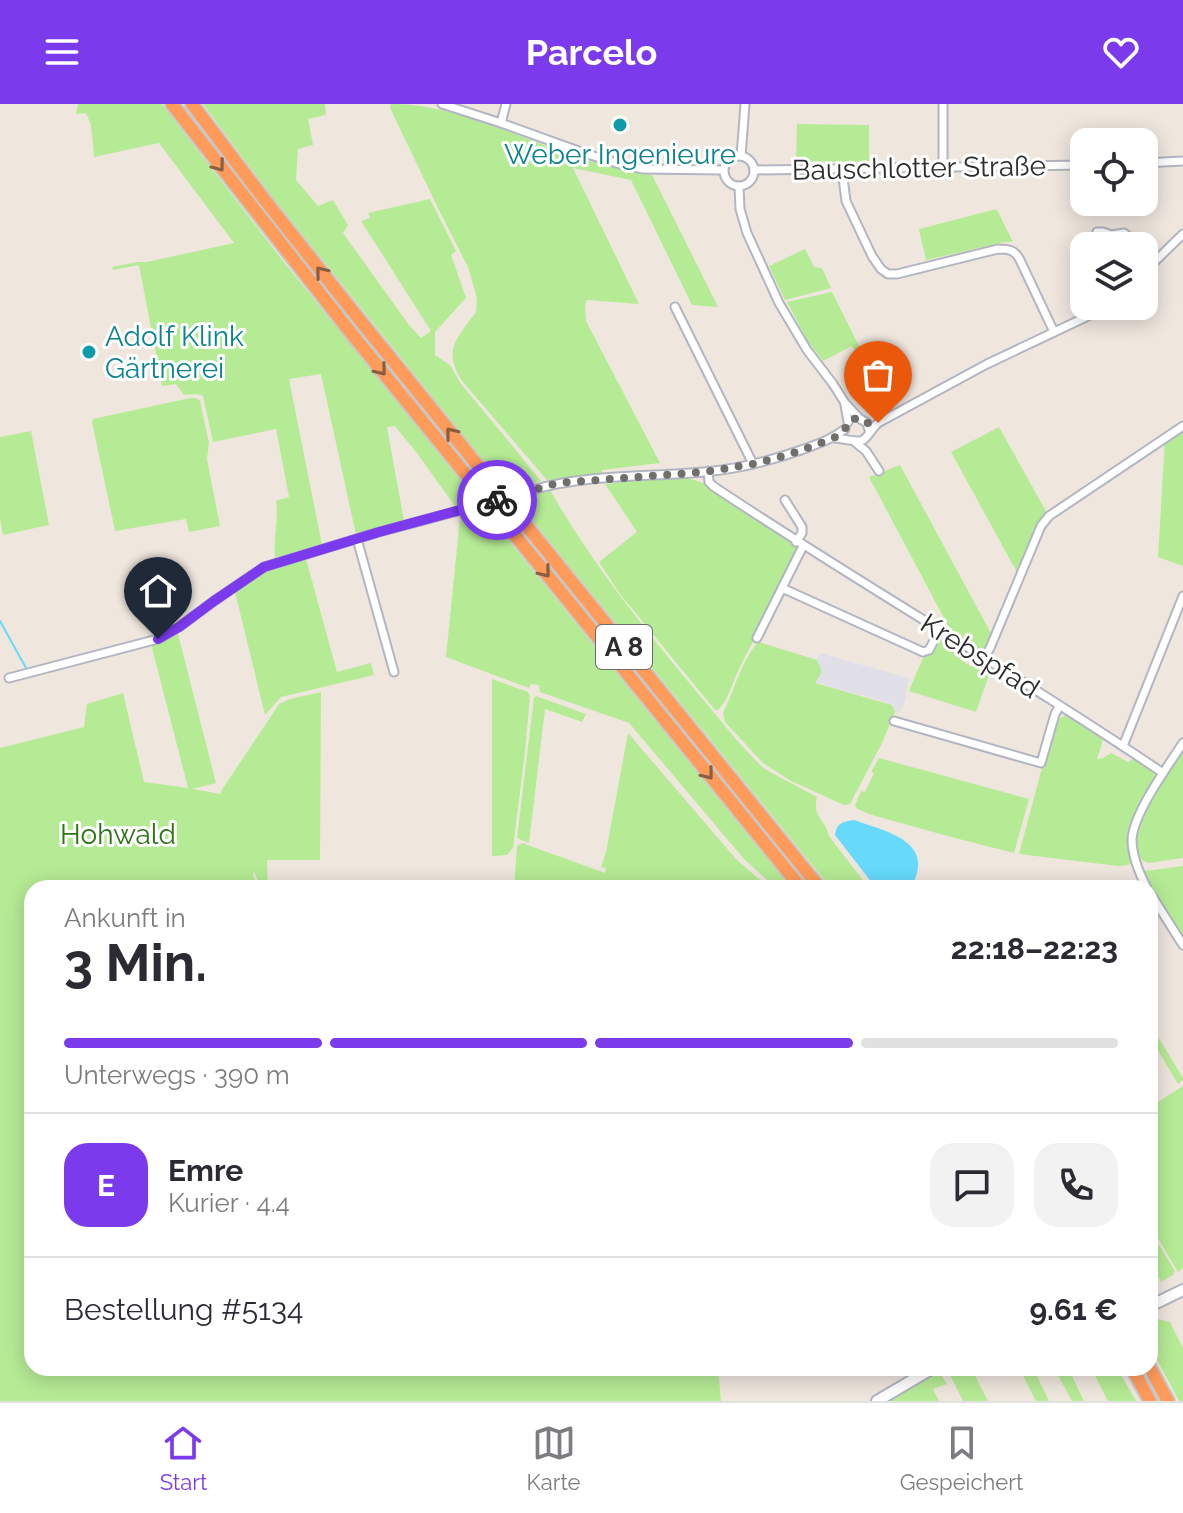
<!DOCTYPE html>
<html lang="de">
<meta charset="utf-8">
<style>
body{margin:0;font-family:Raleway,sans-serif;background:#f2f2f3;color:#2b2b33;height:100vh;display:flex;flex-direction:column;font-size:30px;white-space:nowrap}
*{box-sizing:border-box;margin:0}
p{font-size:26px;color:#7c7c81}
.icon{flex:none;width:44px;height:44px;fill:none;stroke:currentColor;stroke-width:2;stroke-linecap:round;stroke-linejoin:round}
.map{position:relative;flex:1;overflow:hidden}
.details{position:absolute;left:24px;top:776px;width:1134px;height:496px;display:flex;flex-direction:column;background:#fff;border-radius:24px;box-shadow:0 4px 20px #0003}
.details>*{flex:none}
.fabs{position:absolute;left:1070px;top:24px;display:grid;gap:16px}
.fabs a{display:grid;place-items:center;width:88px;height:88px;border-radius:16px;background:#fff;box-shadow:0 4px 20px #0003;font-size:40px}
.pin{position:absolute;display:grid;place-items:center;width:68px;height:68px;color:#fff;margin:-82px -34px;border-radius:50% 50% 50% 0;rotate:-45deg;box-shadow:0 0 8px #0007}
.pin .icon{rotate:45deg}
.courier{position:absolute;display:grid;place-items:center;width:80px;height:80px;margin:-40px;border:6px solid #7c3aed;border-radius:50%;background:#fff;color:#222;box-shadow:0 2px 10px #0007}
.head em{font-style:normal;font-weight:700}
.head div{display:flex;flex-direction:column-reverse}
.head{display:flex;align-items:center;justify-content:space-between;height:136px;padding:0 40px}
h1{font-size:52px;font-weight:700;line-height:60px}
.bar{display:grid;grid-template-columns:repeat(4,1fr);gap:12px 8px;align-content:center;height:96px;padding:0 40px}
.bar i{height:10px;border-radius:6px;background:#e1e1e2}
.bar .active{background:#7c3aed}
.bar p{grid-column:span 4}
.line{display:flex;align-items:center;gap:20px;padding:0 40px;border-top:2px solid #e1e1e2}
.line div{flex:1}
.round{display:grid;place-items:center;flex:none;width:84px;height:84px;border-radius:24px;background:#f2f2f3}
header{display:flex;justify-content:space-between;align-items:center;height:104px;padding:0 40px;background:#7c3aed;color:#fff;font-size:36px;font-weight:700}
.tab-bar{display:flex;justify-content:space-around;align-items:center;height:112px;border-top:2px solid #e1e1e2;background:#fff;font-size:22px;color:#7c7c81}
.tab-bar a{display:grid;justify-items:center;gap:4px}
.tab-bar .active{color:#7c3aed}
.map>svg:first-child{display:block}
.industrial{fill:#e1dfe8}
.green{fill:#b6eb95}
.water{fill:#67dafb}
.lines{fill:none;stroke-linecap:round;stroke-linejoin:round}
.stream{stroke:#67dafb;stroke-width:2}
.minor-casing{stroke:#b2b5c2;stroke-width:11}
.secondary-casing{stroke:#b2b5c2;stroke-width:14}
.motorway-casing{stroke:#c8c8c8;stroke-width:16}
.minor{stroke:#fff;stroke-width:7}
.secondary{stroke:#fff;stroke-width:10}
.motorway{stroke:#ff9b5a;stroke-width:12}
.minor-bridge-casing{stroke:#b2b5c2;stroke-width:11;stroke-linecap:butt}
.minor-bridge{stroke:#fff;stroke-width:7}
.oneway{stroke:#8c5e41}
.done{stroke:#716e6b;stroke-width:8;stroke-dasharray:0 14.4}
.route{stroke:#7c3aed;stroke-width:10}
.culture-dot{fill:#0f9aa8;stroke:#fff;stroke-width:3}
.labels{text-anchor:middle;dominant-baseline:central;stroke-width:6;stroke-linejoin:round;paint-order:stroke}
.shield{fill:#fff;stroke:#6c6c6c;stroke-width:2}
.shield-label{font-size:26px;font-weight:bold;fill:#2d2d2d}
.culture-label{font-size:28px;fill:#0d838f;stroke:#fff}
.street-label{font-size:28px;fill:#2d2d2d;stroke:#fff}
.park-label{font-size:28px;fill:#2b7313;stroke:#fff}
</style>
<header><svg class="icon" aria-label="menu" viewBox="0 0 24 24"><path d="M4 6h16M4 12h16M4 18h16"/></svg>Parcelo<svg class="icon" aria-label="heart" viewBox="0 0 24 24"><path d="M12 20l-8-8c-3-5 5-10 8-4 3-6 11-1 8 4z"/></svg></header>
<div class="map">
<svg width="1183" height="1297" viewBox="0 0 1183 1297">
<rect width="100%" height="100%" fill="#efe7de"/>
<polygon class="industrial" points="820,549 909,574 905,597 899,609 895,608 892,600 814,578 822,568 817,556"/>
<g class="green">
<path d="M78 0H162L283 157 476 396 455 402 454 401 417 349 395 322 387 323 404 417 356 431 321 270 289 275 322 441 275 454C273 434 279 416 276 397L289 393 276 325 213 338 203 292 197 290 184 291 176 280 162 282 139 161 113 166 112 163 137 158H147L234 139 159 39 94 53 91 21 86 9 76 10Z"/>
<polygon points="203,0 325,0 326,11 308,15 313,41 298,45 296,76 318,102 333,96 348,121 343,129 409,221 421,234 431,227 361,117 370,114 368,109 430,95 456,147 451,151 466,194 435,228 435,251 450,261 461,280 501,328 541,377 508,387 277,99"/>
<path d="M391 0C463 0 528 40 597 59 615 64 634 67 652 71L718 203 692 201 631 76 573 64 639 200 587 196 585 202 586 217 660 359 602 366V370L547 376 463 278C441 247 458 233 476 208L477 194 468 163 437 102 390 4Z"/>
<polygon points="797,20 869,21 869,58 796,57"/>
<polygon points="237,73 812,784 809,784 367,239"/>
<polygon points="993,106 997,106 1013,138 1005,138 926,156 919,125"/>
<polygon points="805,145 814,163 822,164 831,184 785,196 769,162"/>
<polygon points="832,188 861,246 856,248 852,242 823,257 807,236 787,198"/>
<polygon points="190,294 196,294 200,297 209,339 207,355 220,422 189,428 186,415 115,427 92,318 93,315"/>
<polygon points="999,323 1047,409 1040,418 1019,472 951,348"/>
<polygon points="1183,324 1183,462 1158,453 1165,335"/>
<polygon points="31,327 49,421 3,431 0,415 0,333"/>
<polygon points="900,361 993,533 988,543 979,547 954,533 869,373"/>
<path d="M666 373H684L704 379 799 442C785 486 758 525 738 567 732 580 728 596 718 606H715L620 490 599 458 637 428 605 380Z"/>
<path d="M545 385 550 386C603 479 673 559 741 641L761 662 770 668 817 693C812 714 825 714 829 732L869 784H831L516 396 545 387Z"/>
<polygon points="483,405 791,784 776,784 744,755 629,619 540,588 539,581 531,580 529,584 446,553 460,414 457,411"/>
<polygon points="306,455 337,568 371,559 374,571 281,593 265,611 235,488 267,466"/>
<polygon points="176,528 178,530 216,679 192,685 221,690 221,687 279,600 290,595 321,588 320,756 267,756 268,784 261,784 254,768 253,771 258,784 32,784 32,1264 718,1264 721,1297 0,1297 0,644 84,623 87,600 123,589 144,678 188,684 151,540"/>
<path d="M943 532 966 546 961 556 972 563 977 553 992 562 976 608 909 587C917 570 925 540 943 532Z"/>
<path d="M759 538 817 556 822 568 815 579 892 601 895 608 882 639 850 700 844 701 791 677 763 659 725 618 723 609C733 590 744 550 759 538Z"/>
<polygon points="492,575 528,588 530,592 525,647 513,744 507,751 492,752"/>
<polygon points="536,592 586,610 582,618 545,605 529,739 517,734 534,594"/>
<path d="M1066 611 1103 636 1097 655 1103 654 1111 649 1128 658 1135 654 1154 668C1157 687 1138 702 1132 720 1128 731 1132 747 1133 758L1128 761 1118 762 1019 750 1051 630 1058 615Z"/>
<polygon points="628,629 736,755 769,784 514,784 517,742 522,739 605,769 606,764 601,763 606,748"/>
<polygon points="1183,644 1183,754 1149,759 1143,757 1139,752 1136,738 1136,725 1153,691"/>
<polygon points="879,654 1029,695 1014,749 951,733 872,711 857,705 855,701 861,687 865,688 874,669 871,668"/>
<polygon points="1183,762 1183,839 1154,792 1144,771 1145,767"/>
<polygon points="1150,920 1183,974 1183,976 1178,980 1150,933"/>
<polygon points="1183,982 1183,1164 1178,1168 1150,1121 1150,1003"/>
<polygon points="1150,1126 1175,1167 1173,1171 1161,1178 1150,1157"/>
<polygon points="1152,1209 1154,1214 1170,1218 1183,1244 1183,1297 1179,1297 1150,1243 1150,1210"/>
<polygon points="949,1264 971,1264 988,1297 963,1297 948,1267"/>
<polygon points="1019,1264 1033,1264 1049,1297 1036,1297"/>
<polygon points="1054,1264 1068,1264 1084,1297 1072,1297"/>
<polygon points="1091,1264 1117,1264 1136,1297 1108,1297"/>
<polygon points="938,1265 947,1280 933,1285 939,1297 882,1297"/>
</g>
<path class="water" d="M854 716C887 728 937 737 911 784H876L835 731C837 719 842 718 854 716Z"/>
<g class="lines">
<polyline class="stream" points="0,517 26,564"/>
<g class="minor-casing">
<g id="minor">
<polyline points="442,0 501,19 587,50 620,60 643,65 723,66"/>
<polyline points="943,0 943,64"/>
<polyline points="501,19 506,0"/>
<circle cx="739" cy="67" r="15"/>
<polyline points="741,52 745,0"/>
<polyline points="1144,59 1183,57"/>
<polyline points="754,66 1084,61"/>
<path d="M842 66 846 97 872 152 881 165 888 170H897L998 145C1009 145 1015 146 1020 156L1054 228"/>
<polyline points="739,82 740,105 747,129 779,199 807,246 833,280 845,299 859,314 867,319 869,326"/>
<polyline points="1097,128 1103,128 1111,131 1124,129 1129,133 1132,142"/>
<polyline points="1144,168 1183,130"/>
<polyline points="675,203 753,360"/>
<polyline points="845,301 848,318"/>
<path d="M834 334C841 334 858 339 863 336 869 332 872 324 878 319L987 260 1086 213 1106 202"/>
<polyline points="856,339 866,347 879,367"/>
<path d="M708 367 709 378 713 382C861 481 1016 569 1163 669"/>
<path d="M532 386C587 370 647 373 704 368 737 365 770 357 801 346 817 340 831 336 845 325"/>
<polyline points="785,396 802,423 802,429 796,438"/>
<polyline points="357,435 394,568"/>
<polyline points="803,442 782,484 923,548 929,546 939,527"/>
<polyline points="757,534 782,484"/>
<polyline points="984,554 990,544 1041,422 1049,412 1183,322"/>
<polyline points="9,574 158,535 179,523 214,497 264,463 379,428 454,408"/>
<polyline points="894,617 1041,659 1055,610 1059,603"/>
<polyline points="1123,642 1183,492"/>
<path d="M1147 784C1139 769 1132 752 1132 735 1134 708 1168 662 1183 639"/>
<polyline points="1150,789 1183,841"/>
</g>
</g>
<g class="secondary-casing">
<g id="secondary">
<polyline points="1150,1202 1183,1186"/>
<polyline points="877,1297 933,1264"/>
</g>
</g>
<g class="motorway-casing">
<g id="motorway">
<polyline points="172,0 351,229 801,784"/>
<polyline points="192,0 264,95 359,215 820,784"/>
<polyline points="1132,1264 1150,1297"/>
<polyline points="1150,1264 1168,1297"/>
</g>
</g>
<use href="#minor" class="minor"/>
<use href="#secondary" class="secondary"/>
<use href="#motorway" class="motorway"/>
<g class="minor-bridge-casing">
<polyline id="minor-bridge" points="454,408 532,386"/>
</g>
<use href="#minor-bridge" class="minor-bridge"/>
</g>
<defs><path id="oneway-chevron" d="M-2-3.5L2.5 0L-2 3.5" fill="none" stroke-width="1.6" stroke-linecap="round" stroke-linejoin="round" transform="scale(2)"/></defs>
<g class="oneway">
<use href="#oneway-chevron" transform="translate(219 62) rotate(53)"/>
<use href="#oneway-chevron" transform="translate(321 168) rotate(-129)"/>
<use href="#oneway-chevron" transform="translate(381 266) rotate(51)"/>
<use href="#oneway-chevron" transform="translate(451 329) rotate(-129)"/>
<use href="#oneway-chevron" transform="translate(545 468) rotate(51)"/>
<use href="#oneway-chevron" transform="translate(708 670) rotate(51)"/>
</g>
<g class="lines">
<polyline class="done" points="497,396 558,379 704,368 753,360 788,351 834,334 845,325 848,318 852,315 860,314 867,319 878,319"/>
<polyline class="route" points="158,535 179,523 214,497 264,463 379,428 497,396"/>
</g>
<g class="culture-dot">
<circle cx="620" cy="21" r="8"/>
<circle cx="89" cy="248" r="8"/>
</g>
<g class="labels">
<rect class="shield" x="596" y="521" width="56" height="44" rx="6"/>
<g class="shield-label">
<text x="624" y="543">A 8</text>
</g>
<g class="culture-label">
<text x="620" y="50">Weber Ingenieure</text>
<text x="105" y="232" text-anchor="start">Adolf Klink<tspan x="105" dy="32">Gärtnerei</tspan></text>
</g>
<g class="street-label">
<text transform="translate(919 64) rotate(-1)">Bauschlotter Straße</text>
<text transform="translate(980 552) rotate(32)">Krebspfad</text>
</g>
<g class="park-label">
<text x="118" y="730">Hohwald</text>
</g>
</g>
</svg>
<div class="fabs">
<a><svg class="icon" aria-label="locate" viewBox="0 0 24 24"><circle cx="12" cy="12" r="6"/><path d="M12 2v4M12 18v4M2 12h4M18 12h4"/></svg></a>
<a><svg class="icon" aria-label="layers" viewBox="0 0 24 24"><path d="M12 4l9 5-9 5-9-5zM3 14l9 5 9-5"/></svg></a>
</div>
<div class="pin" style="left:878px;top:319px;background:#ea580c"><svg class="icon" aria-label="bag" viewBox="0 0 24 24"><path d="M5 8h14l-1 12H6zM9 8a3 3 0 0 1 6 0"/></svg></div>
<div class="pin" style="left:158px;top:535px;background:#1f2937"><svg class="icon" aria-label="home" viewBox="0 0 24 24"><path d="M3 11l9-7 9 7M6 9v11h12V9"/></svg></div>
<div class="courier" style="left:497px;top:396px"><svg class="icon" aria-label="bike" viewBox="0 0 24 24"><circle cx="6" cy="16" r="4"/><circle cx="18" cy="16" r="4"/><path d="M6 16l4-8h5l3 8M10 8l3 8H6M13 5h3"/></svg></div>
<section class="details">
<div class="head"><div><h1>3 Min.</h1><p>Ankunft in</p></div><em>22:18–22:23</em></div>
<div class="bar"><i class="active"></i><i class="active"></i><i class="active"></i><i></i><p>Unterwegs · 390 m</p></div>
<div class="line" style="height:144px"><b class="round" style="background:#7c3aed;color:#fff">E</b><div><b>Emre</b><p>Kurier · 4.4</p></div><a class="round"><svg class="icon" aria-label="chat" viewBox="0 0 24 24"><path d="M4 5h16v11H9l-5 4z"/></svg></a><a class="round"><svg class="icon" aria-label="phone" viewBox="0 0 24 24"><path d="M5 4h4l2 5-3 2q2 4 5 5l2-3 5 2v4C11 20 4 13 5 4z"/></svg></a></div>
<div class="line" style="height:104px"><div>Bestellung #5134</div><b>9.61 €</b></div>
</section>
</div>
<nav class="tab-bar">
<a class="active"><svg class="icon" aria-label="home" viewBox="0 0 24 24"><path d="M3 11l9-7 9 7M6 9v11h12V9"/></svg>Start</a>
<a><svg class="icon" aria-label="map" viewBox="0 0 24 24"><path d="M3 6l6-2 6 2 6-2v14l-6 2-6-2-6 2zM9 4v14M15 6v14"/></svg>Karte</a>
<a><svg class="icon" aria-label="saved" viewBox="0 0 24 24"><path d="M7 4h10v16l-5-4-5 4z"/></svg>Gespeichert</a>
</nav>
